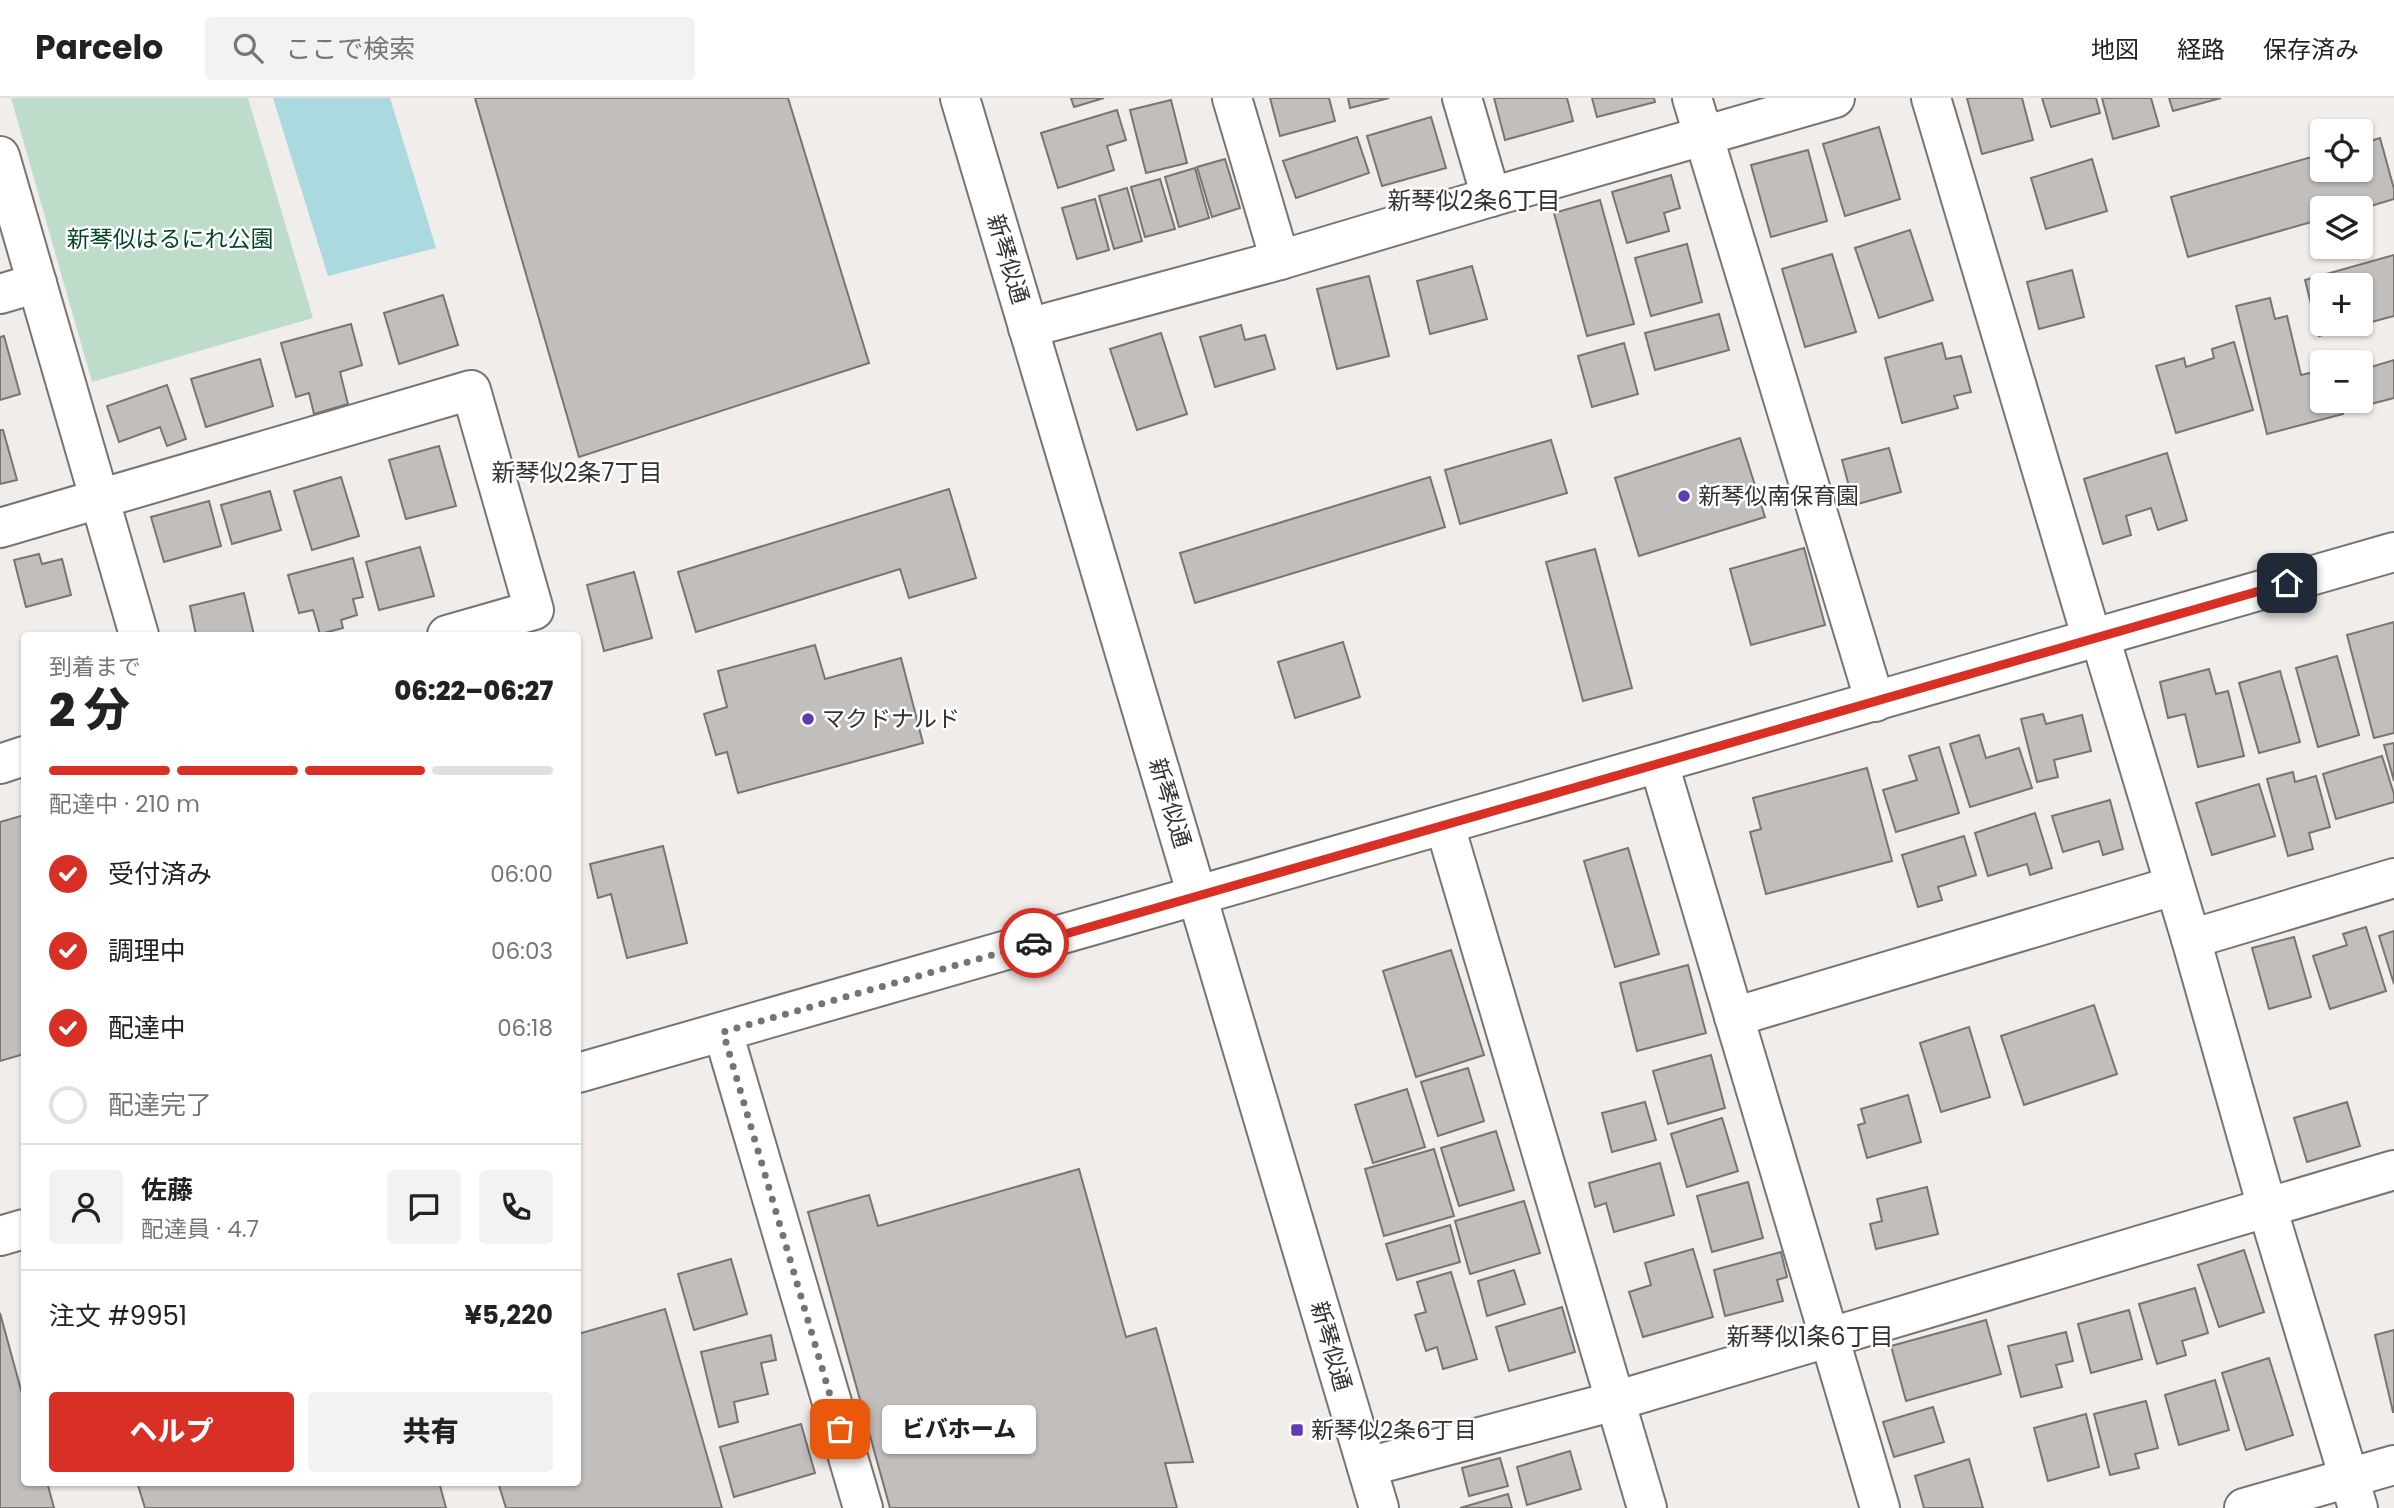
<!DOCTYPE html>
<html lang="ja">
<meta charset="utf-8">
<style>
body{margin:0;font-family:Poppins,"Noto Sans JP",sans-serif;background:#f2f2f2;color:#222;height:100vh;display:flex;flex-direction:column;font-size:26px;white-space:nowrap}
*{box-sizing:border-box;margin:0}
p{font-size:23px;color:#767676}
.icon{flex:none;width:38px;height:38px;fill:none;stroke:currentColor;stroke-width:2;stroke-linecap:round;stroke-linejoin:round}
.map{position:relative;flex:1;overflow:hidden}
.side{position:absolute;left:21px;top:534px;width:560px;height:854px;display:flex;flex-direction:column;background:#fff;border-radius:7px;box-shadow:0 2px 5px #0004}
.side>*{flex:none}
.fabs{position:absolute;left:2310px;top:21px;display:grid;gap:14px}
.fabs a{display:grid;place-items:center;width:63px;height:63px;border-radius:7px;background:#fff;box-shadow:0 2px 5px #0004;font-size:35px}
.pin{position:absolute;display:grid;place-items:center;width:60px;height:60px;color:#fff;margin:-30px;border-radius:14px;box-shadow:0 4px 10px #0006}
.courier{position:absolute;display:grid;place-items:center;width:70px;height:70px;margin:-35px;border:5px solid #d93025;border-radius:50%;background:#fff;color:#222;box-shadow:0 2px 9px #0007}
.bubble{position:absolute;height:49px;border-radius:7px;background:#fff;box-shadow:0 2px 5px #0004;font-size:23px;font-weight:800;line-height:49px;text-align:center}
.headline em{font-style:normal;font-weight:800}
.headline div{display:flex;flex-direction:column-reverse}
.headline{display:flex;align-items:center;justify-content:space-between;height:119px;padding:0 28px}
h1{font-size:46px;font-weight:800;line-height:52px}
.bar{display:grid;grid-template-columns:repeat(4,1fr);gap:10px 7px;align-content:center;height:84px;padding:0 28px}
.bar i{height:9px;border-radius:5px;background:#e0e0e0}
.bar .current{background:#d93025}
.bar p{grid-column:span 4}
.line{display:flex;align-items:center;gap:18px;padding:0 28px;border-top:2px solid #e0e0e0}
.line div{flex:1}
.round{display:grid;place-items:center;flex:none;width:74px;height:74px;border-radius:7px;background:#f2f2f2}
ol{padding:0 28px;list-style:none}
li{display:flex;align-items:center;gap:21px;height:77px}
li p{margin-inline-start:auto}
li .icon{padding:7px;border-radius:50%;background:#d93025;color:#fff;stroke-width:4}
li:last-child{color:#767676}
li i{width:38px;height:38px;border:4px solid #e0e0e0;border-radius:50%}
.cta{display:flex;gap:14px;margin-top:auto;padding:14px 28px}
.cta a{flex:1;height:80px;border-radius:7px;background:#d93025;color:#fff;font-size:28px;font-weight:800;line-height:80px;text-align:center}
.cta a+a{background:#f2f2f2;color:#222}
header{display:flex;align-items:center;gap:42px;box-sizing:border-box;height:98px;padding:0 35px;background:#fff;border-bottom:2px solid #e0e0e0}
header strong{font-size:33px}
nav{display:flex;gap:38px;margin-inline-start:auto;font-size:24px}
.search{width:490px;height:63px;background:#f2f2f2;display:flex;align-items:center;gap:18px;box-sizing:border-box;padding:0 24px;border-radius:7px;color:#767676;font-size:26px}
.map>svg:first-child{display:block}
.green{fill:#bddcc9}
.water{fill:#aadae0}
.building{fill:#c1bebc;stroke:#787572;stroke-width:2;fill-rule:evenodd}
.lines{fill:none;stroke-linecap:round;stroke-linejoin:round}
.street-casing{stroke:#787472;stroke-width:42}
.secondary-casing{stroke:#787472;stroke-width:42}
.street{stroke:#fff;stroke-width:38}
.secondary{stroke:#fff;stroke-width:38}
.done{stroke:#767473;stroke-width:7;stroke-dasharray:0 12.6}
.route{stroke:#d93025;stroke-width:9}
.poi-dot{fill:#5f3ab2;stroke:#fff;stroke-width:2.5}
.labels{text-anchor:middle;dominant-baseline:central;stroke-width:5;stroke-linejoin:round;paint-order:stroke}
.park-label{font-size:23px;fill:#02462a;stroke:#fff}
.street-label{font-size:23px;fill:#343332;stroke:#fff}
.poi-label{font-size:23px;fill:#343332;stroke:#fff;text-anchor:start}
.neighbourhood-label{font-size:24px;fill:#343332;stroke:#fff}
</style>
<header>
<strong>Parcelo</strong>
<div class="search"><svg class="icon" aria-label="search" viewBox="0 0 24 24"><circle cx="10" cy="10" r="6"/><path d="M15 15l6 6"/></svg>ここで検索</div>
<nav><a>地図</a><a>経路</a><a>保存済み</a></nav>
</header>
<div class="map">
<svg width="2394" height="1410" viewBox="0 0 2394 1410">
<rect width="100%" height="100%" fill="#f1edeb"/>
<polygon class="green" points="11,0 248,0 313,220 92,284"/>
<polygon class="water" points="273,0 390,0 436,150 328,178"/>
<g class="building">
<polygon points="475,0 788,0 869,265 579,359"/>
<polygon points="1071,0 1104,0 1074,9"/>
<polygon points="1270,0 1329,0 1335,23 1280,38"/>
<polygon points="1348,0 1389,0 1350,10"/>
<polygon points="1494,0 1567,0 1573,23 1505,42"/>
<polygon points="1592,0 1654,0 1655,4 1597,19"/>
<polygon points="1967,0 2022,0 2033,42 1982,56"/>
<polygon points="2042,0 2096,0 2100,15 2051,29"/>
<polygon points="2102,0 2151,0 2159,28 2113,41"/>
<polygon points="2169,0 2221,0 2173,13"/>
<polygon points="1171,2 1187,65 1146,75 1130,12"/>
<polygon points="1117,12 1126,42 1107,48 1114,72 1058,90 1041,35"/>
<polygon points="1431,19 1446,70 1382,88 1367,38"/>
<polygon points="1879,29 1900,101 1845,118 1823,46"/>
<polygon points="1357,39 1369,75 1296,100 1283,63"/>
<polygon points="2380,40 2394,91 2394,101 2361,111 2322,110 2322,121 2188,159 2171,99 2322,56 2322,72 2361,72 2361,46"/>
<polygon points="1808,52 1827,123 1771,139 1751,67"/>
<polygon points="1225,61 1240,110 1212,119 1197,69"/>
<polygon points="2092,61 2107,113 2046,131 2031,80"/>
<polygon points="1195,70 1209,120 1179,129 1165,79"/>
<polygon points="1671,77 1680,110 1664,115 1669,133 1627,145 1612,94"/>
<polygon points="1160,81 1175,131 1145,139 1131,89"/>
<polygon points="1127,90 1142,143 1114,151 1099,98"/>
<polygon points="1095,101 1109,152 1077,161 1062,110"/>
<polygon points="1600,102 1634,226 1587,238 1554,115"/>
<polygon points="1910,132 1933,202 1879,220 1855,150"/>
<polygon points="1687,146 1702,204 1651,218 1635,160"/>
<polygon points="1832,156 1856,234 1805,249 1782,171"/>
<path d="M2394 157V218L2319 238 2305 182ZM2322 187H2361V226H2322Z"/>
<polygon points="1472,168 1487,221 1430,236 1417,183"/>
<polygon points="2072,172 2084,219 2039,231 2027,184"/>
<polygon points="1369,178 1389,258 1337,271 1317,191"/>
<polygon points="443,197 458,247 399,266 384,215"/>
<polygon points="2270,200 2275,221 2287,218 2301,277 2322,272 2322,303 2340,303 2343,316 2267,336 2236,208"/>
<polygon points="1719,216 1729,252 1655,272 1645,235"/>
<polygon points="351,226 362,267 340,274 348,306 314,316 309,295 296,299 281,245"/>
<polygon points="1241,227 1245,242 1265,237 1275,271 1215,289 1200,239"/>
<polygon points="1161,235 1187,316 1137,332 1110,251"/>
<polygon points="4,238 20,296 0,302 0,239"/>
<polygon points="2234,244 2253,312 2176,335 2156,268 2184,260 2186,269 2214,260 2212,251"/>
<polygon points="1624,245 1638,296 1592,309 1578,258"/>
<polygon points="1942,245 1946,261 1961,258 1971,294 1954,298 1958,310 1902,325 1885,260"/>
<polygon points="260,261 273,308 206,329 191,281"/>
<polygon points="2394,262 2394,300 2352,311 2350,303 2361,303 2361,272"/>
<polygon points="167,287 186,341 167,348 160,329 119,344 107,308"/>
<polygon points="0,332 3,332 17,382 0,386"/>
<polygon points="1740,340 1765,419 1639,458 1615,380"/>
<polygon points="1551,342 1567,395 1460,426 1445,372"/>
<polygon points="439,348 456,408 406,421 389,362"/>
<polygon points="1889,350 1901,394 1854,407 1842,362"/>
<polygon points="2167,355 2187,422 2158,432 2151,410 2126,418 2131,437 2103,446 2084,381"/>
<polygon points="341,379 359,438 312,452 294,393"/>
<polygon points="1430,379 1445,429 1195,505 1180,455"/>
<polygon points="949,391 976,480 909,500 900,471 696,534 678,474"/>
<polygon points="270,393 281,432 232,446 221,407"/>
<polygon points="209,403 221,448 164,464 151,419"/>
<polygon points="420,449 434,498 379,512 366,464"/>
<polygon points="1804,450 1825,527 1751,547 1730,471"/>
<polygon points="1595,451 1632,590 1583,603 1546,464"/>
<polygon points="39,456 42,466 62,461 71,497 26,509 14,462"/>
<polygon points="353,460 363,499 353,501 357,517 341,522 343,530 320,536 313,512 299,515 288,477"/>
<polygon points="634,474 652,540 604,553 587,487"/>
<polygon points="244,495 254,537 196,537 190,508"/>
<polygon points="2394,524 2394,635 2374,640 2347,537"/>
<polygon points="1343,544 1360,599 1295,620 1278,564"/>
<polygon points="815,547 825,581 901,560 923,645 738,695 727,654 716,657 704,616 727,609 718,573"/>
<polygon points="2337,558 2359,637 2318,649 2296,570"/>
<polygon points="2209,571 2216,596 2228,593 2244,658 2198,669 2185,616 2168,620 2160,584"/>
<polygon points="2280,573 2300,644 2259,655 2239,585"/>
<polygon points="2043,616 2046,626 2082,617 2091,653 2054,662 2058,679 2037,684 2021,621"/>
<polygon points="1979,637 1986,660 2019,650 2032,690 1970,709 1950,646"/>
<polygon points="2394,645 2394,683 2384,647"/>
<polygon points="1939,649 1959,715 1896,734 1883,692 1917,682 1909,658"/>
<polygon points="2382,658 2394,696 2394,704 2336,721 2323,676"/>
<polygon points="1867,670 1892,763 1766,796 1750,734 1761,731 1753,700"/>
<polygon points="2293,674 2295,684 2316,678 2330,729 2309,735 2313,751 2288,758 2267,681"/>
<polygon points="2259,686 2275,738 2212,757 2196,705"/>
<polygon points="2110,702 2123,751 2103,757 2099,743 2063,754 2052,718"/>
<polygon points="2035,715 2052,770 2030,777 2027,766 1988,778 1975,735"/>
<polygon points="24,717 24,956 0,963 0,724"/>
<polygon points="1964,738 1976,777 1938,789 1942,802 1918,809 1902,757"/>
<polygon points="663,748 687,845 627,860 611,796 598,800 590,766"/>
<polygon points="1628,750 1659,856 1615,869 1584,763"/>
<polygon points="2366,829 2386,893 2330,911 2313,858 2347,847 2343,836"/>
<polygon points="2394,833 2394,886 2379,838"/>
<polygon points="2294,839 2311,899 2269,911 2252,850"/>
<polygon points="1451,852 1484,957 1416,979 1383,873"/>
<polygon points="1688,867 1706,935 1637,953 1620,885"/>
<polygon points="2094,907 2117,976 2024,1007 2001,938"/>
<polygon points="1969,929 1990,999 1941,1014 1920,945"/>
<polygon points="1711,957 1725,1010 1668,1026 1653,973"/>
<polygon points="1468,970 1484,1023 1438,1038 1421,984"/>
<polygon points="1407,991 1425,1049 1373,1065 1355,1007"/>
<polygon points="1908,997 1921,1044 1867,1060 1858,1027 1865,1025 1861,1011"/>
<polygon points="1645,1004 1656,1042 1612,1054 1602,1015"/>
<polygon points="2347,1004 2360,1048 2307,1064 2294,1020"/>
<polygon points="1722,1020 1738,1073 1687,1089 1671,1036"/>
<polygon points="1496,1033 1514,1092 1459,1108 1441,1050"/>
<polygon points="1434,1051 1454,1118 1384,1138 1365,1071"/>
<polygon points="1660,1065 1674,1117 1614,1134 1606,1105 1595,1109 1589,1085"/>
<polygon points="1079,1071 1126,1239 1156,1230 1193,1364 1165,1365 1177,1410 890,1410 808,1114 869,1097 878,1128"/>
<polygon points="1748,1084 1763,1140 1712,1154 1697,1098"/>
<polygon points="1927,1089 1938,1136 1876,1151 1870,1126 1882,1123 1877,1101"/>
<polygon points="1524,1103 1540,1155 1470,1176 1455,1123"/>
<polygon points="1450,1127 1460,1164 1397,1182 1386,1146"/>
<polygon points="1693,1151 1713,1219 1643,1239 1629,1194 1651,1187 1645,1165"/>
<polygon points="2244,1152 2264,1214 2219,1229 2198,1167"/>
<polygon points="1781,1154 1787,1179 1777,1182 1783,1203 1725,1218 1714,1172"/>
<polygon points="731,1161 747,1216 694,1232 678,1176"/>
<polygon points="1514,1172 1525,1206 1487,1218 1478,1183"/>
<polygon points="1451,1174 1477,1261 1443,1271 1437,1249 1426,1253 1415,1217 1426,1214 1417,1184"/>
<polygon points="2195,1190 2208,1235 2182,1243 2186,1257 2157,1266 2139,1206"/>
<polygon points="1562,1209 1575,1254 1509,1273 1496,1229"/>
<polygon points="665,1211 722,1410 506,1410 498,1384 578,1384 578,1236"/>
<polygon points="2129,1212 2142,1261 2091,1275 2078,1226"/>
<polygon points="0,1215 24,1303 24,1384 47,1384 54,1410 0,1410"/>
<polygon points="1986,1222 2001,1276 1906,1303 1891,1248"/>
<polygon points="2394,1232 2394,1314 2393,1314 2375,1237"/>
<polygon points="2066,1234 2073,1263 2056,1267 2062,1289 2021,1299 2008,1248"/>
<polygon points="771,1237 776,1262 761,1265 768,1296 734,1304 738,1324 719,1329 701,1254"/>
<polygon points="2269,1260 2293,1337 2246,1352 2222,1275"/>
<polygon points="2215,1282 2229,1332 2179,1347 2165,1297"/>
<polygon points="2146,1303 2158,1350 2135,1356 2139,1370 2110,1377 2094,1316"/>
<polygon points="1933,1309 1944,1344 1894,1359 1883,1324"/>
<polygon points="2086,1316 2099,1369 2048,1383 2034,1330"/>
<polygon points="801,1326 815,1375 734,1399 720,1349"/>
<polygon points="1570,1353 1581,1391 1527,1407 1517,1369"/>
<polygon points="1500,1360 1508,1388 1469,1398 1462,1370"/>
<polygon points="1969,1361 1983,1410 1924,1410 1915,1378"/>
<polygon points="137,1384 439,1384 446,1410 145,1410"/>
<polygon points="1508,1396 1512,1410 1460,1410"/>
</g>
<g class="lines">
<g class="street-casing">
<g id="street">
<polyline points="1232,0 1280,162"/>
<polyline points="1462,0 1491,99"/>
<polyline points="1692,0 1875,604"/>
<polyline points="1931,0 2092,541"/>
<polyline points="0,58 139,537"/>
<polyline points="0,196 37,185"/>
<polyline points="1028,230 1280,162 1491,99 1835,0"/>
<polyline points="0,430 471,292 534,512 447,537"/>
<polyline points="2100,539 2191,841 2267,1109 2358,1410"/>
<polyline points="0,666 24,658"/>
<polyline points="1659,666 1880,1410"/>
<polyline points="1445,728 1647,1410"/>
<polyline points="2191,841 2394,780"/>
<polyline points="1734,919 2173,788"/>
<polyline points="723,934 863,1410"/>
<polyline points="1367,1369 1615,1303 2394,1072"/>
<polyline points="2244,1410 2394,1367"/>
</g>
</g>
<g class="secondary-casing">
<g id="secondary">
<polyline points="960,0 1379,1410"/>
<polyline points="578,975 2394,454"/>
<polyline points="0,1138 24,1131"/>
</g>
</g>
<use href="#street" class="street"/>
<use href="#secondary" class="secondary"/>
</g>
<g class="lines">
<polyline class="done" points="840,1331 723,934 1034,845"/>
<polyline class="route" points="1034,845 2287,485"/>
</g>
<g class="poi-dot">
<circle cx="1684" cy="398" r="7"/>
<circle cx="808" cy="621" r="7"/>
<rect x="1290" y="1325" width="14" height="14" rx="3.5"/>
</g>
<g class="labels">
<g class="park-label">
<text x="170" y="141">新琴似はるにれ公園</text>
</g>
<g class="street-label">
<text transform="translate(1008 161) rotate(73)">新琴似通</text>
<text transform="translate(1170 705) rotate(73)">新琴似通</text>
<text transform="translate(1331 1248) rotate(74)">新琴似通</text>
</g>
<g class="poi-label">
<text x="1698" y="398">新琴似南保育園</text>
<text x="822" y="621">マクドナルド</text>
<text x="1311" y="1332">新琴似2条6丁目</text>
</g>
<g class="neighbourhood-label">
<text x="1474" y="102">新琴似2条6丁目</text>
<text x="577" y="374">新琴似2条7丁目</text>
<text x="1810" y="1238">新琴似1条6丁目</text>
</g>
</g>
</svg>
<div class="fabs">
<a><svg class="icon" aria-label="locate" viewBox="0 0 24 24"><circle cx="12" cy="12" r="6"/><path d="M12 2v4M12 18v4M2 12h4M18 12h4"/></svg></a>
<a><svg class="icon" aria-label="layers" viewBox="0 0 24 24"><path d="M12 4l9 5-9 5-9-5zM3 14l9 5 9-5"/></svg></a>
<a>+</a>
<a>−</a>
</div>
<div class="pin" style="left:840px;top:1331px;background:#ea580c"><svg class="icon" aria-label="bag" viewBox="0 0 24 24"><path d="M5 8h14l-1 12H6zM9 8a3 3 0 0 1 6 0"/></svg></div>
<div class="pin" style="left:2287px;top:485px;background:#1f2937"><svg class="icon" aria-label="home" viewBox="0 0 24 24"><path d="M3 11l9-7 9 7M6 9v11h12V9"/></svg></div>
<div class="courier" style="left:1034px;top:845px"><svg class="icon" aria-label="car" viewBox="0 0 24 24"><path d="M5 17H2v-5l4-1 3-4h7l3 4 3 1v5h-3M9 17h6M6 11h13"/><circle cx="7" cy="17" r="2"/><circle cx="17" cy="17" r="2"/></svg></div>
<div class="bubble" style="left:882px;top:1307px;width:154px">ビバホーム</div>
<section class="side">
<div class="headline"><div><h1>2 分</h1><p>到着まで</p></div><em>06:22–06:27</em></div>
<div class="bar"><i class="current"></i><i class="current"></i><i class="current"></i><i></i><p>配達中 · 210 m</p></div>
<ol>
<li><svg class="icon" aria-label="check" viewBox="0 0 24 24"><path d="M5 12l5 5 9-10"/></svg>受付済み<p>06:00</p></li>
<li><svg class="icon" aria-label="check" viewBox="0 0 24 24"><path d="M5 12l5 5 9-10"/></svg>調理中<p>06:03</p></li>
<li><svg class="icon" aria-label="check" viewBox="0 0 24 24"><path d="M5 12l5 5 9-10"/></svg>配達中<p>06:18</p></li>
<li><i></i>配達完了</li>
</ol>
<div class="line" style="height:126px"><a class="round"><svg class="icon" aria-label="person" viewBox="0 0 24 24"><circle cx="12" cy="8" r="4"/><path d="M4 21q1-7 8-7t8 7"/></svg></a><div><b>佐藤</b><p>配達員 · 4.7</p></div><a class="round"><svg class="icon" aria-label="chat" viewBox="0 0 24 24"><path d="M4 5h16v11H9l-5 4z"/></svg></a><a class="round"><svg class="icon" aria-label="phone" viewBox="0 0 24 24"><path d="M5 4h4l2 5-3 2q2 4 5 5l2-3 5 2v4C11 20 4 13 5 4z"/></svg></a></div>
<div class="line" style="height:91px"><div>注文 #9951</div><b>¥5,220</b></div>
<div class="cta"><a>ヘルプ</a><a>共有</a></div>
</section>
</div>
